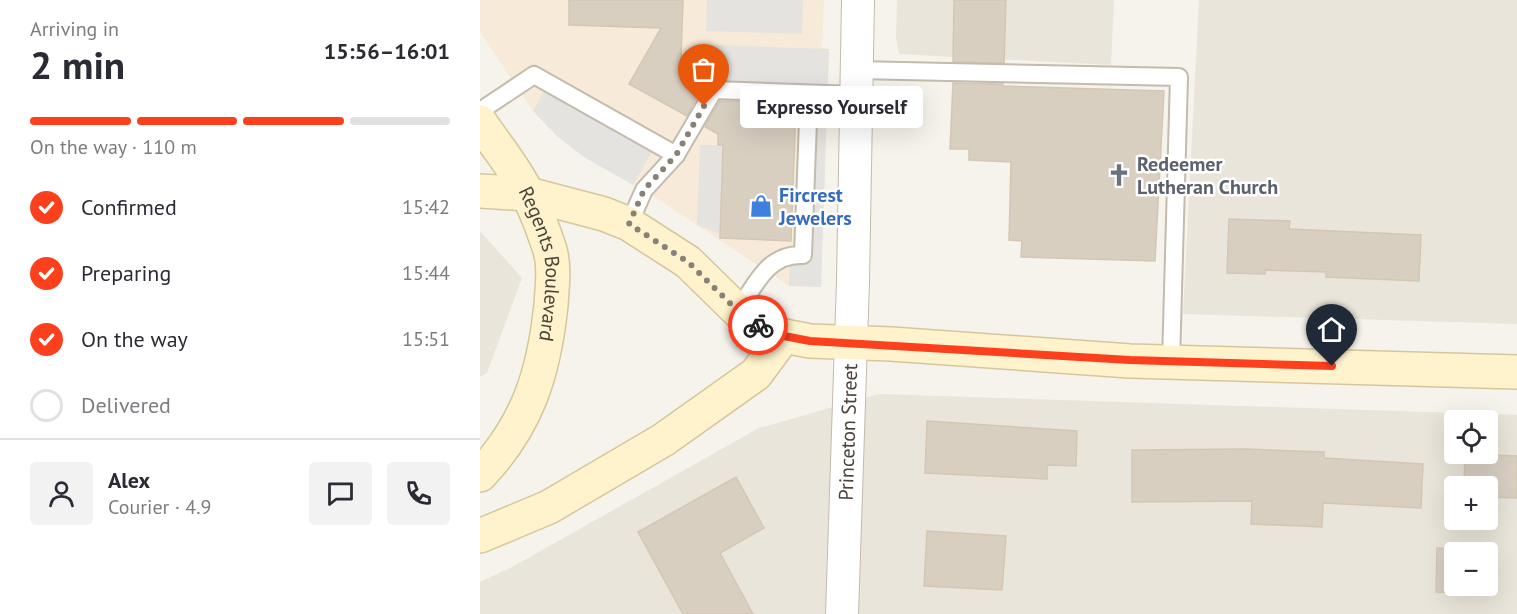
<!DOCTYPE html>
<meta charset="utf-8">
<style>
body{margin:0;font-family:"PT Sans",sans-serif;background:#f2f2f3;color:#2b2b33;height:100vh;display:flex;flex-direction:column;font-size:22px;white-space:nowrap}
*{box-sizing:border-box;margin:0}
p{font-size:20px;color:#7c7c81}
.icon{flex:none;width:33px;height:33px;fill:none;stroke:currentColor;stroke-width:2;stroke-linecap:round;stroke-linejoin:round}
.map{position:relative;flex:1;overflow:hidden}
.details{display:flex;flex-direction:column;background:#fff;width:480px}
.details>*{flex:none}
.fabs{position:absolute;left:964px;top:410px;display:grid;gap:12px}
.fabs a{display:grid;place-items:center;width:54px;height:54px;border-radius:6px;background:#fff;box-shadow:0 6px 24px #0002;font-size:30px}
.pin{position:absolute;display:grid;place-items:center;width:51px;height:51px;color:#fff;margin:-62px -26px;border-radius:50% 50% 50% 0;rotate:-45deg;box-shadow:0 0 6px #0007}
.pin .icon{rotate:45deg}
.courier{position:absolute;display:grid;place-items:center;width:60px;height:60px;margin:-30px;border:4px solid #fc3f1d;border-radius:50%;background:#fff;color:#222;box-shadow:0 2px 8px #0007}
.bubble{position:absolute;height:42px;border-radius:6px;background:#fff;box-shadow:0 6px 24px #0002;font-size:20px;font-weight:700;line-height:42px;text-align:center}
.overview em{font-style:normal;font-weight:700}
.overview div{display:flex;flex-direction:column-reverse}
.overview{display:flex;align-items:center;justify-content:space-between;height:102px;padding:0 30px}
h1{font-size:39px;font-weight:700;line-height:45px}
.bar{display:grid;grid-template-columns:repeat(4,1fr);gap:9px 6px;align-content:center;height:72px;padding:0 30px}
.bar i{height:8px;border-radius:4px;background:#e1e1e2}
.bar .selected{background:#fc3f1d}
.bar p{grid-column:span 4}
.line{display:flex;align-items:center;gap:15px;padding:0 30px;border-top:2px solid #e1e1e2}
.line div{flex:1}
.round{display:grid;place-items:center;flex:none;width:63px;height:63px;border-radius:6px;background:#f2f2f3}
ol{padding:0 30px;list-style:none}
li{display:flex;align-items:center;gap:18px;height:66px}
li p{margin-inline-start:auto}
li .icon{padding:6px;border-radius:50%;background:#fc3f1d;color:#fff;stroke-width:4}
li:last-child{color:#7c7c81}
li i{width:33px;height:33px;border:3px solid #e1e1e2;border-radius:50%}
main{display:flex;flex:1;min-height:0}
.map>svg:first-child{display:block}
.residential{fill:#eae5da;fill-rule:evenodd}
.commercial{fill:#f7ead8}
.parking{fill:#e5e3e0}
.building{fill:#d8cfc1;stroke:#d3c7b4;stroke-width:1.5}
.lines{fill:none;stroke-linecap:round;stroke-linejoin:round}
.lane-casing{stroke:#c2bbae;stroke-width:20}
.street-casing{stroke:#c2bbae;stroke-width:34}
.secondary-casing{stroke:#d6c79b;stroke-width:36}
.lane{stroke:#fff;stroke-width:16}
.street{stroke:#fff;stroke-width:32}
.secondary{stroke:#fff3cd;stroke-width:33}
.done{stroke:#878178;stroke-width:6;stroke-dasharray:0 10.8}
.route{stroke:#fc3f1d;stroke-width:8}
.labels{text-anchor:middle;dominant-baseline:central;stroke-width:5;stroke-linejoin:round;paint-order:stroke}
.worship-label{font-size:20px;font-weight:bold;fill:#5b616d;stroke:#fff;text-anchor:start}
.shop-label{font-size:20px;font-weight:bold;fill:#366cbe;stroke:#fff;text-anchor:start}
.street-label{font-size:20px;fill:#4b4439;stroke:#fff}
</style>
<main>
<section class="details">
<div class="overview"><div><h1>2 min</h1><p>Arriving in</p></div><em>15:56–16:01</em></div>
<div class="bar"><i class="selected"></i><i class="selected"></i><i class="selected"></i><i></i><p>On the way · 110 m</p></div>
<ol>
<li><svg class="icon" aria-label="check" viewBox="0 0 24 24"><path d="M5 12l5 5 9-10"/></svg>Confirmed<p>15:42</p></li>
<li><svg class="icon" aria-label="check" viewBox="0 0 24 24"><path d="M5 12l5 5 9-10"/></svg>Preparing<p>15:44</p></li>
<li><svg class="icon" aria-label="check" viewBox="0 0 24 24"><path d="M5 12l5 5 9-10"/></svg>On the way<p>15:51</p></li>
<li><i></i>Delivered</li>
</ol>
<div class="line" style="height:108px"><a class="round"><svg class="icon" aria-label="person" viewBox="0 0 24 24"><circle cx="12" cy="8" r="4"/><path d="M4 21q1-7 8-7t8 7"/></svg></a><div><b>Alex</b><p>Courier · 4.9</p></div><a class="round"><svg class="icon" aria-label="chat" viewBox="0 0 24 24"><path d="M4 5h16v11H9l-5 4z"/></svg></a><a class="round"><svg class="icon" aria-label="phone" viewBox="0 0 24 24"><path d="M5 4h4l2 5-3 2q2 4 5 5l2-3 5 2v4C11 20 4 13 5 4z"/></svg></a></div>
</section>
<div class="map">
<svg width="1037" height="614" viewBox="0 0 1037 614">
<rect width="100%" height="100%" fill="#f6f3ec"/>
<g class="residential">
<polygon points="417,0 634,0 631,65 419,54 416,38"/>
<polygon points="719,0 1037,0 1037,324 703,314"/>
<polygon points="0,231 42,278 7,373 0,377"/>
<path d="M399 394 1037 415V614H0V582L32 567 279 428ZM975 420H1008V453H975ZM975 486H1008V519H975ZM975 552H1008V585H975Z"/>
</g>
<polygon class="commercial" points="0,0 344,0 342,48 349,49 341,287 309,286 164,190 104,157 77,136 53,111 0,32"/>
<g class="parking">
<polygon points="227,0 323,0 322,34 226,31"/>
<polygon points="235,45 349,49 341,287 309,286 310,254 323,255 329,94 234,90"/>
<polygon points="69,83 176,144 153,185 104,157 77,136 53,111"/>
<polygon points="220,145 243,145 240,234 217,225"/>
</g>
<g class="building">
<polygon points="89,0 203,0 201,58 228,74 207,116 149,84 181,28 89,25"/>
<polygon points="474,0 526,0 524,63 473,62"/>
<polygon points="473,83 523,84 523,86 684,91 675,261 541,257 542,241 529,240 531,162 489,160 489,149 470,149"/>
<polygon points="240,101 316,103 311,241 240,238 243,145 238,145 238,134 225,127"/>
<polygon points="749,219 810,221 809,229 941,235 939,281 846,277 846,272 785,270 785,274 747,273"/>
<polygon points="447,421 597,431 596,466 567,465 567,479 445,473"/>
<polygon points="766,449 844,452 844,458 943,464 941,508 843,503 842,527 771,524 772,501 652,502 652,450"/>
<polygon points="985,454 1037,456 1037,498 1008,497 1008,486 984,486"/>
<polygon points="256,477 284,528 240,553 273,614 203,614 158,532"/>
<polygon points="447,531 526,536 522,590 444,586"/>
<polygon points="957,548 998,550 998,552 975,552 975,585 996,585 996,593 956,592"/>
</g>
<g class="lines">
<g class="lane-casing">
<g id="lane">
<polyline points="376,70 699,77 691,362"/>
<polyline points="0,111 54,75 196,155 164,190 149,224"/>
<polyline points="196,155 234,90 375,95"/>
<path d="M258 311C275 285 288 253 323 255L329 94"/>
</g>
</g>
<g class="street-casing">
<g id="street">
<path id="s1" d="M362 614 373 281 378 0"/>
</g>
</g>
<g class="secondary-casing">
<g id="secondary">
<path id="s2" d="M0 122C16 146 36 169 48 195 57 212 64 232 70 250 75 268 72 287 71 305 64 372 48 425 0 475"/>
<polyline points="0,191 48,194 124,214 149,224 208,262 258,311 278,325 304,336 330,341 411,344 650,361 1037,372"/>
<polyline points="0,536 69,507 183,440 276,374 304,336"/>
</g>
</g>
<use href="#lane" class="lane"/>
<use href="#street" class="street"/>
<use href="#secondary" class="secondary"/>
</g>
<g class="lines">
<polyline class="done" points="224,106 196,155 164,190 149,224 208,262 258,311 278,325"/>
<polyline class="route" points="278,325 304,336 330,341 650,360 852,366"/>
</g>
<defs>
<g id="church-bare" transform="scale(1.8)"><path d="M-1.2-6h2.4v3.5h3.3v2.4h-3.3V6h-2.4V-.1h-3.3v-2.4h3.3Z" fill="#6b7280" stroke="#fff" stroke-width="2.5" paint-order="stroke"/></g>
<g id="shop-bare" transform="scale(1.8)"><path d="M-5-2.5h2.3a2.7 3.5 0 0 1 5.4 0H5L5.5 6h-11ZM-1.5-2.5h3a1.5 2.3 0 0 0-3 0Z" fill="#3f7fe0" stroke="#fff" stroke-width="2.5" paint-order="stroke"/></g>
</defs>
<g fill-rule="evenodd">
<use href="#church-bare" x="639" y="175"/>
<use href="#shop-bare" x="281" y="206"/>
</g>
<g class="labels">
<g class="worship-label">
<text x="657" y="164">Redeemer<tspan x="657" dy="23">Lutheran Church</tspan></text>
</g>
<g class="shop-label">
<text x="299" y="195">Fircrest<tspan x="299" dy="23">Jewelers</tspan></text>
</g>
<g class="street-label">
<text stroke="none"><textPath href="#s2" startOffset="159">Regents Boulevard</textPath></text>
<text stroke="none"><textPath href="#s1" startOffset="182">Princeton Street</textPath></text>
</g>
</g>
</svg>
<div class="fabs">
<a><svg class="icon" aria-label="locate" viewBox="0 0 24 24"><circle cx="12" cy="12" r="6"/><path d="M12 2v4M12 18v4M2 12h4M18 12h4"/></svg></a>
<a>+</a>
<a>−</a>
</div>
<div class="pin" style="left:224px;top:106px;background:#ea580c"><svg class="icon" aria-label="bag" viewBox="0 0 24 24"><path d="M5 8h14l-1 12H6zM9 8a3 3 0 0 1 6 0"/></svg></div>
<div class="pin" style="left:852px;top:366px;background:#1f2937"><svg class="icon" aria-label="home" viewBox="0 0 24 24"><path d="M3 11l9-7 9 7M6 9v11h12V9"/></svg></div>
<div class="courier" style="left:278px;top:325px"><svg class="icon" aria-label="bike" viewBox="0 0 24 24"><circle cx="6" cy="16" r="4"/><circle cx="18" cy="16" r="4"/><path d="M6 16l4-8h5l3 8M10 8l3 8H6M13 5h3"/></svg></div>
<div class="bubble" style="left:260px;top:86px;width:183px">Expresso Yourself</div>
</div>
</main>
